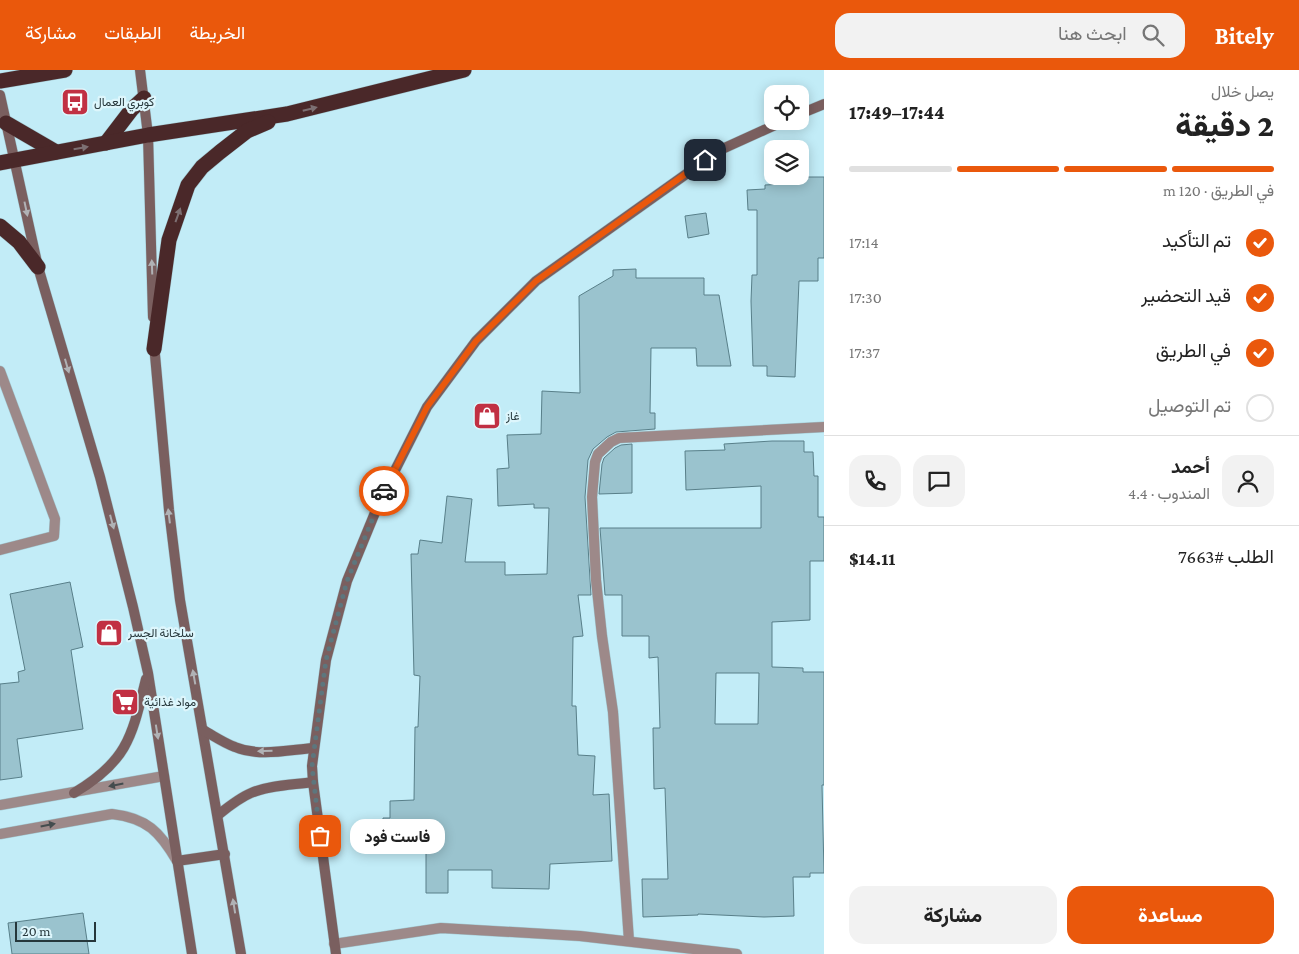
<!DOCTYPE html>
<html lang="ar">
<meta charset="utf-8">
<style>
body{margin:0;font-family:"Crimson Pro",Vazirmatn,serif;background:#f2f2f2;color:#222;direction:rtl;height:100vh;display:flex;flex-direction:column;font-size:19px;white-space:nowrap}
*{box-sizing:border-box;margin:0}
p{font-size:16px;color:#767676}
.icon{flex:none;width:28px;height:28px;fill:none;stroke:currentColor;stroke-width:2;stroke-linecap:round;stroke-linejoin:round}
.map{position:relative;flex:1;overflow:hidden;direction:ltr}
.drawer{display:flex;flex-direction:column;background:#fff;width:475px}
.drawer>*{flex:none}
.controls{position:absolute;left:764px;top:15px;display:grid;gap:10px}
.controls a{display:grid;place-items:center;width:45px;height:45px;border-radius:10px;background:#fff;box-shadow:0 2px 12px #0003;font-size:25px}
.scale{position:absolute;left:15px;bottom:12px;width:81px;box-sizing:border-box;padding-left:5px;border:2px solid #26373b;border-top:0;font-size:14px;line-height:18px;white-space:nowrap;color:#26373b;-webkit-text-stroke:4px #ddf6fc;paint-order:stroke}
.pin{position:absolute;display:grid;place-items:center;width:42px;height:42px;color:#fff;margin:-21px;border-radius:10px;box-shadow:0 2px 8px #0006}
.courier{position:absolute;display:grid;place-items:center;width:50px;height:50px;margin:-25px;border:4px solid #ea580c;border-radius:50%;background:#fff;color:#222;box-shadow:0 1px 6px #0007}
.bubble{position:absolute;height:35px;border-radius:15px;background:#fff;box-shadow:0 2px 12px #0003;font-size:16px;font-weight:800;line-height:35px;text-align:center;direction:rtl}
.head em{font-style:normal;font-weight:800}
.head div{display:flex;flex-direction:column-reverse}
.head{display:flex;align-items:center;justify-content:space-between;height:85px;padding:0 25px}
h1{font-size:32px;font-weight:800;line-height:38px}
.bar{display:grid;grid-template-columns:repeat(4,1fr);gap:8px 5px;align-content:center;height:60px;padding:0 25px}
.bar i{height:6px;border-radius:4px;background:#e0e0e0}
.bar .active{background:#ea580c}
.bar p{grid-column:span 4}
.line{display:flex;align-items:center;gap:12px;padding:0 25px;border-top:1px solid #e0e0e0}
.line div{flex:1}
.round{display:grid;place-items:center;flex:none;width:52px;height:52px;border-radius:15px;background:#f2f2f2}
ol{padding:0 25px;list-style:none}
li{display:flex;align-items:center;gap:15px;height:55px}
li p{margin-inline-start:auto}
li .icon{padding:5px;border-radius:50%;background:#ea580c;color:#fff;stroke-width:4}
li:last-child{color:#767676}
li i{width:28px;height:28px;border:2px solid #e0e0e0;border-radius:50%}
.cta{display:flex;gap:10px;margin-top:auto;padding:10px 25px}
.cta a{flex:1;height:58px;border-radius:15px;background:#ea580c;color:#fff;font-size:20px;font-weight:800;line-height:58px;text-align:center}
.cta a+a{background:#f2f2f2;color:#222}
header{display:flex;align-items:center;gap:30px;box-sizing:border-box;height:70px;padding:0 25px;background:#ea580c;color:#fff}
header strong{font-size:24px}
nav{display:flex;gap:28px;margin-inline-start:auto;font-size:18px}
.search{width:350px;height:45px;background:#f2f2f2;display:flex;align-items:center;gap:12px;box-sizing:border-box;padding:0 18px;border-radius:15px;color:#767676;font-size:19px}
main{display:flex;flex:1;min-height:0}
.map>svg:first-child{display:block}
.building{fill:#9ac3ce;stroke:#587f89;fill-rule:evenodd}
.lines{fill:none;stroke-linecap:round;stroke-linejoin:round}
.street-casing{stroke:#a3c8d1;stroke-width:11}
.secondary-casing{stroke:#a3c8d1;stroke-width:11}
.highway-casing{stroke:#a3c8d1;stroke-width:16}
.street{stroke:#9d8989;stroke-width:10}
.secondary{stroke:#7a5f5f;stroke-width:10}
.highway{stroke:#4a2829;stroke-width:15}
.oneway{fill:#7d7073}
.oneway2{fill:#b0b2b5}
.oneway3{fill:#444c4e}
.done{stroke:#5d767d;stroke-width:5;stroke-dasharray:0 9}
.route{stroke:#ea580c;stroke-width:6}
.labels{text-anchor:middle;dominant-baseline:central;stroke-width:4.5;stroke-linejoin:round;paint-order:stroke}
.poi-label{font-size:12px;fill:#26373b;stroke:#ddf6fc;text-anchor:start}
</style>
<header>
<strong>Bitely</strong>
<div class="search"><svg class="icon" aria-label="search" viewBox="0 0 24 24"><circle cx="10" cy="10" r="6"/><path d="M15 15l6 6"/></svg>ابحث هنا</div>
<nav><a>الخريطة</a><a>الطبقات</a><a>مشاركة</a></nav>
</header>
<main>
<section class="drawer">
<div class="head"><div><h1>2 دقيقة</h1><p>يصل خلال</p></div><em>17:44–17:49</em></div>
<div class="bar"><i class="active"></i><i class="active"></i><i class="active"></i><i></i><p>في الطريق · 120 m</p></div>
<ol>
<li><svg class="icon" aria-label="check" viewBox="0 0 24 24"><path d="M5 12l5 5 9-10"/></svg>تم التأكيد<p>17:14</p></li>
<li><svg class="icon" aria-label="check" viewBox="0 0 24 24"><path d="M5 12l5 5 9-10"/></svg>قيد التحضير<p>17:30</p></li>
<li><svg class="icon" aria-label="check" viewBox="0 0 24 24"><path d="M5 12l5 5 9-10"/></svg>في الطريق<p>17:37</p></li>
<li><i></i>تم التوصيل</li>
</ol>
<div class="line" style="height:90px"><a class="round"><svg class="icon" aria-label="person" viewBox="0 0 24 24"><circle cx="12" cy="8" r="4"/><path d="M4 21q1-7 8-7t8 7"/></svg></a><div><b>أحمد</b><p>المندوب · 4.4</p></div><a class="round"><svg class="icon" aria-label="chat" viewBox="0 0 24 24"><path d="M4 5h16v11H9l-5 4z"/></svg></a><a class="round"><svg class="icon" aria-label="phone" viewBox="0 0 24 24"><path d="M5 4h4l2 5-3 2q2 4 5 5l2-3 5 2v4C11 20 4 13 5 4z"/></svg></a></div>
<div class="line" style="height:65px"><div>الطلب #7663</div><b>$14.11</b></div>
<div class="cta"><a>مساعدة</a><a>مشاركة</a></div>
</section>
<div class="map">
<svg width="824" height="884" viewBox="0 0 824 884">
<rect width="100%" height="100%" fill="#c2ecf7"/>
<g class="building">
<polygon points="801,107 824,107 824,188 818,188 818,211 799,211 795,307 767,306 767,296 753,296 751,231 752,205 757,205 757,140 748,140 747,120 765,119 765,115 801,113"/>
<polygon points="706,143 709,164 688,168 685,146"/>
<polygon points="636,199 636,208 704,208 704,225 719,225 731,296 697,296 696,278 651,278 650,343 655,343 655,359 616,362 607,367 593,379 588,390 585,427 591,525 578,525 583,566 573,567 572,636 576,636 578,685 595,686 593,725 609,724 612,791 550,794 549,819 492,818 492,800 448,800 448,823 426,823 426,779 382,779 383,748 390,748 390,731 414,730 415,657 418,657 420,606 414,605 411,484 418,484 420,470 442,473 447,426 472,429 465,492 505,492 505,505 547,504 549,438 534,438 534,434 498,436 497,399 509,398 507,365 541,364 542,321 580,323 579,226 613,206 613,200"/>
<path d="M772 371H804V382H813L814 406H818V447H824V491H810V550L772 552V597L803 598V602H824V715H822L824 803H810V807H793L794 846 764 847 698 844V845L643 847 642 809H668L665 718 654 719 653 658H660L658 587 649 588V566H622V525H605L600 458H761V416L686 420 685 381 725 380 724 374ZM716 603H759L758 654H715Z"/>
<polygon points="632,374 632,423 599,424 602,394 604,388 615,378 621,375"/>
<polygon points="70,512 83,577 71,580 83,659 17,669 22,707 0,710 0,614 19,612 18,602 25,600 10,524"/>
<polygon points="83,843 89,884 12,884 8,853"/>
</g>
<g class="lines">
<g class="street-casing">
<g id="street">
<polyline points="0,301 55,449 54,466 0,480"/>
<polyline points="0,735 164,706"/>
<path d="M0 764 112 744C147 748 160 762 177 791"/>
<polyline points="629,871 613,642 602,566 596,510 592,427 595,392 598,384 611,372 619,368 824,357"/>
<polyline points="334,874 441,858 580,866 737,884"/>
</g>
</g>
<g class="secondary-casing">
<g id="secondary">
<polyline points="140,0 148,65 153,247"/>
<polyline points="0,25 38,197 100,407 133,537 148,603 192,884"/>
<polyline points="800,44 824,34"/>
<polyline points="154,274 169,440 180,530 241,884"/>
<path d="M203 660C214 666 224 673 235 677 259 687 288 680 313 678"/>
<path d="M74 723C128 691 132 666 146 609"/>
<path d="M218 745C228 737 239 728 251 723 270 715 293 715 313 712"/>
<polyline points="177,791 225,784"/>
<polyline points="336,884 313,712 312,696 326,590 347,511 381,428 427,337 476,271 536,211 720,80 784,51"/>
</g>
</g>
<g class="highway-casing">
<g id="highway">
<polyline points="0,11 65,0"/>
<polyline points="6,53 56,82"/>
<polyline points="106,73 132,39 144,28"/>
<polyline points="0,93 148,65 287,44 464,0"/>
<polyline points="0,156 19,172 38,197"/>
<polyline points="154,279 169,170 188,115 202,97 220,82 247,61 268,52"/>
</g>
</g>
<use href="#street" class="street"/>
<use href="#secondary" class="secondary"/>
<use href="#highway" class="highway"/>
</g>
<defs><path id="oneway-solid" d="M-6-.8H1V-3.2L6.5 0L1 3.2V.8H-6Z" transform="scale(1.25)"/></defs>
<g class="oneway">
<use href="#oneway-solid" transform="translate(310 39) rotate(-14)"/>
<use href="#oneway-solid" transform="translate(81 78) rotate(-10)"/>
<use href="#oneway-solid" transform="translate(178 145) rotate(-70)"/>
</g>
<g class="oneway2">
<use href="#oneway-solid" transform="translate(26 139) rotate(78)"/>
<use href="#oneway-solid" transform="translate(152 197) rotate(-92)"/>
<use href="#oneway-solid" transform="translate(67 296) rotate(74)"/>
<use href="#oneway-solid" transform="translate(169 446) rotate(-97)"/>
<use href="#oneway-solid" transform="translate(112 452) rotate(75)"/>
<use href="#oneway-solid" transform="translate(194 607) rotate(-100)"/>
<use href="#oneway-solid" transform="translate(157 662) rotate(81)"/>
<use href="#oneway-solid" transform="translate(265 681) rotate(179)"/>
<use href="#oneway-solid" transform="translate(234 836) rotate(-99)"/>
</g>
<g class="oneway3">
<use href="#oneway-solid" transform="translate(116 715) rotate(169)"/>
<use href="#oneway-solid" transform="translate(48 755) rotate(-11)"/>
</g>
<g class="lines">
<polyline class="done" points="320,766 312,696 326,590 347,511 384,421"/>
<polyline class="route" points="384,421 427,337 476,271 536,211 705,90"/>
</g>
<defs>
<g id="bus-square" transform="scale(1.4375)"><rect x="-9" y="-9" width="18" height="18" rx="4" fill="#c13043" stroke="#ddf6fc"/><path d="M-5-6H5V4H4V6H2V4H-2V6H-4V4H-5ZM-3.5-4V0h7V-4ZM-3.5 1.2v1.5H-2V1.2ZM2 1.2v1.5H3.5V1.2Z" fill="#fff"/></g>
<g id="shop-square" transform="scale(1.4375)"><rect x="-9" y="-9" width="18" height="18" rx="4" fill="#c13043" stroke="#ddf6fc"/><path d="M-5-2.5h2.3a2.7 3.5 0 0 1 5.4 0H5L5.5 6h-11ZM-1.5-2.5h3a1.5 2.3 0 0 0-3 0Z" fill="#fff"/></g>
<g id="supermarket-square" transform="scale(1.4375)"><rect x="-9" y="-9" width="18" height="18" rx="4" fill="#c13043" stroke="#ddf6fc"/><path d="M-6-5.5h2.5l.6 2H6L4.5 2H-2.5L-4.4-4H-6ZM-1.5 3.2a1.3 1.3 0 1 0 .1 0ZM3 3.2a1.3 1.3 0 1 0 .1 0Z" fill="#fff"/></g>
</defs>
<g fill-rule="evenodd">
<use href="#bus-square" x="75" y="32"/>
<use href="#shop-square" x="487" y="346"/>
<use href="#shop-square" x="109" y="563"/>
<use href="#supermarket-square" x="125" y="632"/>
</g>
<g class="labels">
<g class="poi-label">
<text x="94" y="32">كوبري العمال</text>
<text x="506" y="346">غاز</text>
<text x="128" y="563">سلخانة الجسر</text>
<text x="144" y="632">مواد غذائية</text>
</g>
</g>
</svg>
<div class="controls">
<a><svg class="icon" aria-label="locate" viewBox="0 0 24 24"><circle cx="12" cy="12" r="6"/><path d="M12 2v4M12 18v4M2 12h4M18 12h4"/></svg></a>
<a><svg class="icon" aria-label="layers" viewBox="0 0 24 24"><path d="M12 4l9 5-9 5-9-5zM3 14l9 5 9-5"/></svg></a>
</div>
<div class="scale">20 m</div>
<div class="pin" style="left:320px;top:766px;background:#ea580c"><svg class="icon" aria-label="bag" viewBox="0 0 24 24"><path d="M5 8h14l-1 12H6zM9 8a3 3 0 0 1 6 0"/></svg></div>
<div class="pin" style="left:705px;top:90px;background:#1f2937"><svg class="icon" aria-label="home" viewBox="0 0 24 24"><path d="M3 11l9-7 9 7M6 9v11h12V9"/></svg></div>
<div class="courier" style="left:384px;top:421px"><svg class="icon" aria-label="car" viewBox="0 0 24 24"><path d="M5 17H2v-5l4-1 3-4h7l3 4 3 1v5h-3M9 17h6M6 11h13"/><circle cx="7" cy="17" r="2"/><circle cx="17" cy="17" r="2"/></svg></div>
<div class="bubble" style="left:350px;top:749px;width:95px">فاست فود</div>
</div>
</main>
